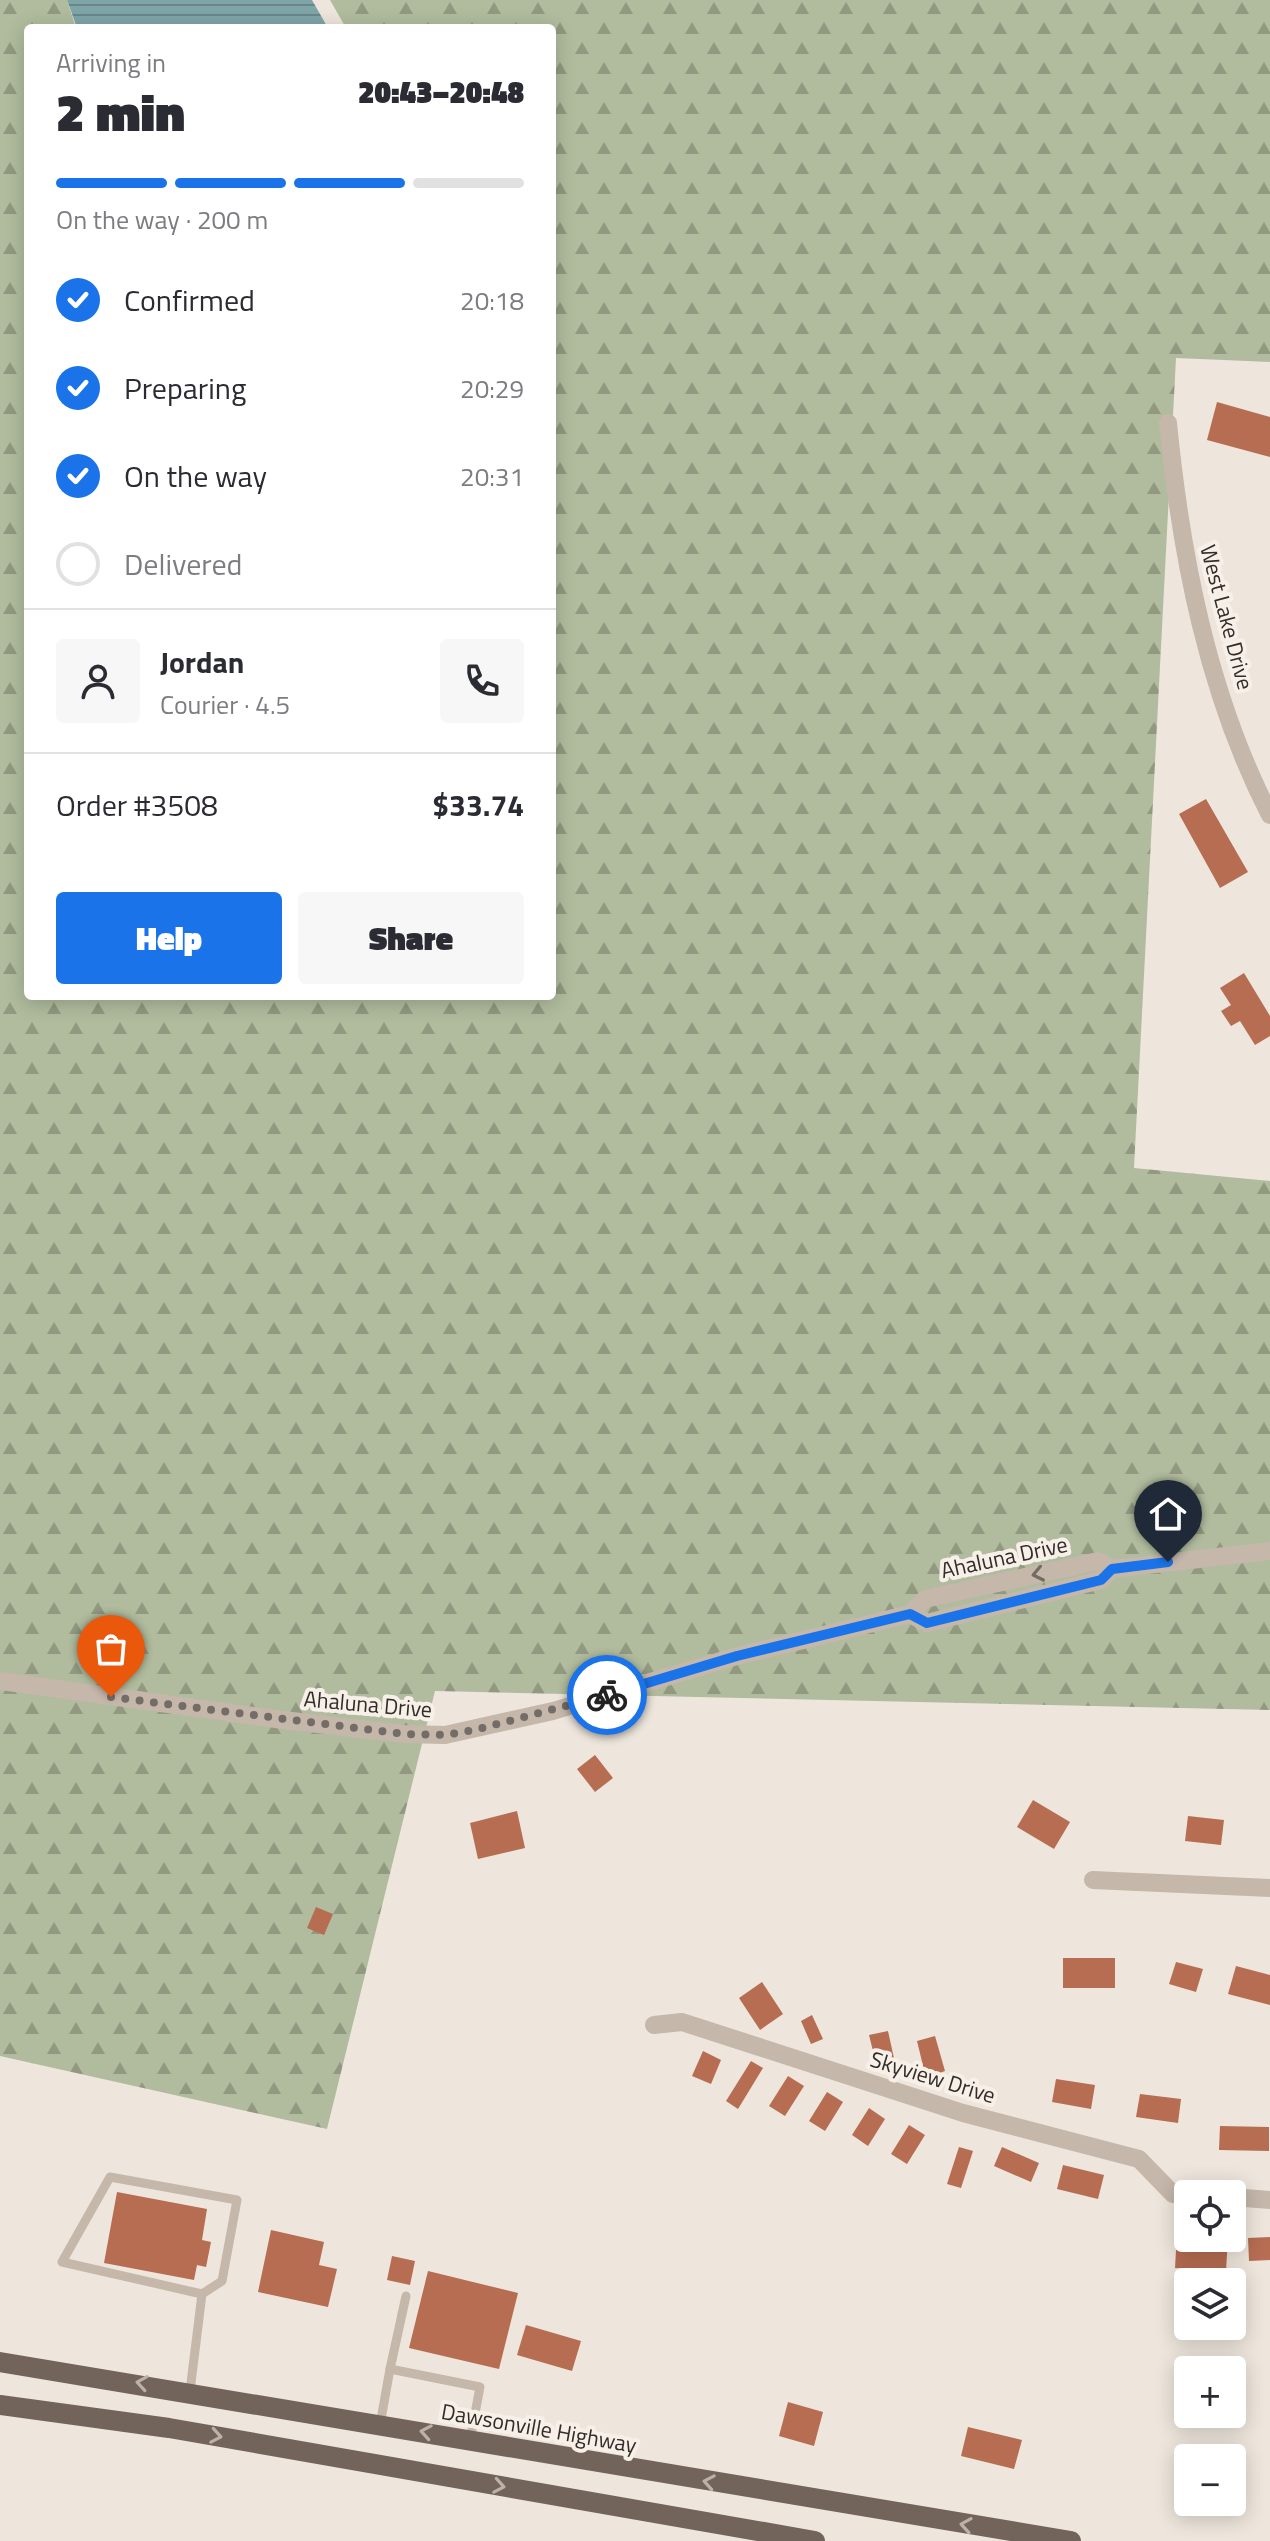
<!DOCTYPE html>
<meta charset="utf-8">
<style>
body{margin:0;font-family:"Titillium Web",sans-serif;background:#f7f7f7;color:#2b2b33;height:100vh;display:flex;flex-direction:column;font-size:30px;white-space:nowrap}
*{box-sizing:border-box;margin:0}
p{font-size:26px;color:#7c7c81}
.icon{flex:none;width:44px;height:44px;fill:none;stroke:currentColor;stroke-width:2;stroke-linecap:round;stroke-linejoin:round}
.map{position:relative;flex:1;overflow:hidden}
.side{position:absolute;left:24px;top:24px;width:532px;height:976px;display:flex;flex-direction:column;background:#fff;border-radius:8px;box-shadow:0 4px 20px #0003}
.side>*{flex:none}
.fabs{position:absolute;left:1174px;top:2180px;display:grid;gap:16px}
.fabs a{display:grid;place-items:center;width:72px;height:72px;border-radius:8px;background:#fff;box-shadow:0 4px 20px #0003;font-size:40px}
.pin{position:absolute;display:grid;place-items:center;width:68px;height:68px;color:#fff;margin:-82px -34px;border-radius:50% 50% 50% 0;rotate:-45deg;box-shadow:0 0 8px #0007}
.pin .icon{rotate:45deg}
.courier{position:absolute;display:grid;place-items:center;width:80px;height:80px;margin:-40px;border:6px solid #1a73e8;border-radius:50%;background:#fff;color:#222;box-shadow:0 2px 10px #0007}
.head em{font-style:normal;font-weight:800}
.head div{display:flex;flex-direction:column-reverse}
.head{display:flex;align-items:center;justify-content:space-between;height:136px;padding:0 32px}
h1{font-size:52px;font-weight:800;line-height:60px}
.bar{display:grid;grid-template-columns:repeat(4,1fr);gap:12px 8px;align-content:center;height:96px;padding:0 32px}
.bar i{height:10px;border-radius:6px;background:#e1e1e2}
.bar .on{background:#1a73e8}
.bar p{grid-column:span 4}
.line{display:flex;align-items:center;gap:20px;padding:0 32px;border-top:2px solid #e1e1e2}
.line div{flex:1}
.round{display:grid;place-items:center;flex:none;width:84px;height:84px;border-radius:8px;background:#f7f7f7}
ol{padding:0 32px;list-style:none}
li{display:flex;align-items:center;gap:24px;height:88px}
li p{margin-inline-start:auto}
li .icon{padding:8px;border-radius:50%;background:#1a73e8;color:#fff;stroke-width:4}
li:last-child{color:#7c7c81}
li i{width:44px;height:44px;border:4px solid #e1e1e2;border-radius:50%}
.cta{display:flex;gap:16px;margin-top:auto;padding:16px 32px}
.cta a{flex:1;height:92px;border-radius:8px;background:#1a73e8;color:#fff;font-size:32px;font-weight:800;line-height:92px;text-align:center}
.cta a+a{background:#f7f7f7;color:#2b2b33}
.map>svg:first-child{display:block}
.forest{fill:url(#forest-firs)}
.water{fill:url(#water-rules)}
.building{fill:#b66d52}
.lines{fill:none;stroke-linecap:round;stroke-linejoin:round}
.service{stroke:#c5b7aa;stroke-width:9}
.minor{stroke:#c5b7aa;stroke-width:18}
.primary{stroke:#73645b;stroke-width:20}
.oneway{stroke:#756b62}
.oneway2{stroke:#bcb1a9}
.done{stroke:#746d67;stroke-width:8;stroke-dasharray:0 14.4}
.route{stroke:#1a73e8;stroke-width:10}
.labels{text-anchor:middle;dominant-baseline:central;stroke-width:8;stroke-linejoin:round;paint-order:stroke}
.street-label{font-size:22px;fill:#332c28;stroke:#f7f0e8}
</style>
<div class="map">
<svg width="1270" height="2541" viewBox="0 0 1270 2541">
<defs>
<pattern id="forest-firs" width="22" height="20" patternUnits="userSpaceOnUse" patternTransform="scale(2)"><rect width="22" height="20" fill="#b1bc9e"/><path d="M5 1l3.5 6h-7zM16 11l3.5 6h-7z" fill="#919981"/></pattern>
<pattern id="water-rules" width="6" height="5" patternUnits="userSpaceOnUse" patternTransform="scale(2)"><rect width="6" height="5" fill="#7fa5a8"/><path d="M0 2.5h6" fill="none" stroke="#698789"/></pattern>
</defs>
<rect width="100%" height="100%" fill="#eee6dc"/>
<polygon class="forest" points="0,0 67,0 76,28 28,28 28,996 552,996 552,28 346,28 330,0 1270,0 1270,362 1176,358 1134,1168 1270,1181 1270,1710 435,1691 327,2129 0,2056"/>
<polygon class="water" points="67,0 312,0 328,28 77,28"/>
<g class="building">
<polygon points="1217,402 1270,417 1270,457 1207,440"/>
<polygon points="1206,799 1248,872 1220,888 1179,814"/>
<polygon points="1244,973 1270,1016 1270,1036 1255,1045 1240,1021 1231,1026 1221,1011 1231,1005 1220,988"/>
<polygon points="595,1755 613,1778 595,1792 577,1769"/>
<polygon points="1033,1800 1070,1822 1054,1849 1017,1827"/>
<polygon points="517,1811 525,1848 478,1859 470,1823"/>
<polygon points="1188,1816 1224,1820 1221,1845 1185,1841"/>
<polygon points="316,1907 333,1914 324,1935 307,1928"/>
<rect x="1063" y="1958" width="52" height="30"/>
<polygon points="1176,1962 1203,1969 1196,1992 1169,1984"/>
<polygon points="1236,1966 1270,1975 1270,2005 1228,1994"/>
<polygon points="762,1982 783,2014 760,2030 739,1998"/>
<polygon points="812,2015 823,2039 811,2044 801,2021"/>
<polygon points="888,2031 895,2063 877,2067 869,2035"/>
<polygon points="935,2036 945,2071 926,2078 917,2041"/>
<polygon points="703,2051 721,2060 711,2084 692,2076"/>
<polygon points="751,2061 763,2068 738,2109 726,2101"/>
<polygon points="788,2076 804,2086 785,2116 769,2106"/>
<polygon points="1056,2079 1095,2085 1091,2109 1052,2102"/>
<polygon points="827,2092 843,2102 825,2131 809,2121"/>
<polygon points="1140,2094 1181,2099 1178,2123 1136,2117"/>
<polygon points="869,2108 885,2119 868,2146 852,2135"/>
<polygon points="909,2125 925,2135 907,2164 891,2154"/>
<polygon points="1220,2126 1269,2127 1269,2151 1219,2150"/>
<polygon points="959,2147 973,2151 961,2188 947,2184"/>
<polygon points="1002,2147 1039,2163 1031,2182 994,2166"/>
<polygon points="1063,2165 1104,2175 1098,2199 1057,2189"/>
<polygon points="117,2192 207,2209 202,2240 211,2242 206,2267 197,2265 194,2280 104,2263"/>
<polygon points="271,2230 324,2242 319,2265 337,2269 328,2307 258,2292"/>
<polygon points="1177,2233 1188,2234 1188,2238 1228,2238 1226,2271 1175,2268"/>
<polygon points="1270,2237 1270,2260 1249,2261 1248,2238"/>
<polygon points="392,2256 415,2261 410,2285 387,2280"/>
<polygon points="428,2271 518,2293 499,2369 409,2348"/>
<polygon points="526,2325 581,2341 572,2371 517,2355"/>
<polygon points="788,2402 823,2412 814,2446 779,2436"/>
<polygon points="968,2427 1022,2440 1014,2469 961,2456"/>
</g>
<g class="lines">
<g class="service">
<polyline points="406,2296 390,2369 480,2387 470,2440"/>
<polyline points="190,2391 202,2294 222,2281 237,2200 110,2177 62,2262 202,2294"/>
<polyline points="380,2425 390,2369"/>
</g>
<g class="minor">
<path d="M1168 423C1181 556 1208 695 1270 815"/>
<polyline points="910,1614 927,1623 1101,1580 1112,1569 1270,1551"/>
<polyline points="0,1681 283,1720 404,1734 445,1735 553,1711 737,1656 910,1614 925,1599 1098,1561 1112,1569"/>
<polyline points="1093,1880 1270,1888"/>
<polyline points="654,2025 682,2022 963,2113 1139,2159 1173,2194 1188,2195"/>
<polyline points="1232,2197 1270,2200"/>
</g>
<g class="primary">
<polyline points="0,2362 1071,2541"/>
<polyline points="0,2405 169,2428 815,2541"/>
</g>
</g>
<defs><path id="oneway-chevron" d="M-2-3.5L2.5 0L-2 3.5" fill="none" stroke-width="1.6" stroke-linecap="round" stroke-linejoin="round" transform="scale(2)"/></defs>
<use class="oneway" href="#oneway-chevron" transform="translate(1038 1574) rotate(168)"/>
<g class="oneway2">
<use href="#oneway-chevron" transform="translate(142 2383) rotate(-171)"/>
<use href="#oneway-chevron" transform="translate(426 2432) rotate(-170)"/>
<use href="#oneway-chevron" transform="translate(216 2436) rotate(10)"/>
<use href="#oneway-chevron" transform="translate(709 2482) rotate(-170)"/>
<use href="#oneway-chevron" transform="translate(499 2486) rotate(10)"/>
<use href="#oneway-chevron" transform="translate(966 2525) rotate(-171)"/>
</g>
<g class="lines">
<polyline class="done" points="111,1697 404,1734 445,1735 475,1730 607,1695"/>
<polyline class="route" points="607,1695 737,1656 910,1614 927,1623 1101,1580 1112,1569 1168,1562"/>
</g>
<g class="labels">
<g class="street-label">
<text transform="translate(1227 617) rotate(75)">West Lake Drive</text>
<text transform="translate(1004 1557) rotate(-12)">Ahaluna Drive</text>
<text transform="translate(368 1704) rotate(5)">Ahaluna Drive</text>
<text transform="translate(933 2077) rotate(17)">Skyview Drive</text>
<text transform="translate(539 2428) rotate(10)">Dawsonville Highway</text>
</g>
</g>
</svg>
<div class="fabs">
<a><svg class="icon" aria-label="locate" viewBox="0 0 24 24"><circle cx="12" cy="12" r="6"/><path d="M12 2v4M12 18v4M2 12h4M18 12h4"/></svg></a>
<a><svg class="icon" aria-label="layers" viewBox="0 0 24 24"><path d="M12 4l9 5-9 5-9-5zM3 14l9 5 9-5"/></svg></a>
<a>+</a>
<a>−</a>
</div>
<div class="pin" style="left:111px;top:1697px;background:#ea580c"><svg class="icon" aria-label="bag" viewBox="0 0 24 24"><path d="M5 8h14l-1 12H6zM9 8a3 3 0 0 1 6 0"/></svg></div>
<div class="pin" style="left:1168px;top:1562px;background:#1f2937"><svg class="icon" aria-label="home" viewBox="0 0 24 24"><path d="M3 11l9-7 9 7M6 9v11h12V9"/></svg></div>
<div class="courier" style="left:607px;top:1695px"><svg class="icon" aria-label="bike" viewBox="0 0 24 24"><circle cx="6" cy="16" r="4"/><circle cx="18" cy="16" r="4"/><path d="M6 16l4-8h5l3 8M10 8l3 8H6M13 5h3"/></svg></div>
<section class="side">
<div class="head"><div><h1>2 min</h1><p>Arriving in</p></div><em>20:43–20:48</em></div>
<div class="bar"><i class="on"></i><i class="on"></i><i class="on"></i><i></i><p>On the way · 200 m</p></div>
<ol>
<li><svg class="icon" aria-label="check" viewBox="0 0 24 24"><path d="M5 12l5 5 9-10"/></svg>Confirmed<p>20:18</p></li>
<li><svg class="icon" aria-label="check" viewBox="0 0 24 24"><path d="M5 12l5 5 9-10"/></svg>Preparing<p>20:29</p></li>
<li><svg class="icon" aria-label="check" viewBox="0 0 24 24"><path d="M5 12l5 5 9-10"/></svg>On the way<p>20:31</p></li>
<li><i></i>Delivered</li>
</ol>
<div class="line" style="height:144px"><a class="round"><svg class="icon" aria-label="person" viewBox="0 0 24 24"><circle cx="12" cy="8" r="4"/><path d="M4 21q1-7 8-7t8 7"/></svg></a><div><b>Jordan</b><p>Courier · 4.5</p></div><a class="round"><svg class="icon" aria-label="phone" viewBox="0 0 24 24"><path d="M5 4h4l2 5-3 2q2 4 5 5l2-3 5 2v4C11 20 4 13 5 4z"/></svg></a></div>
<div class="line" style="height:104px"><div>Order #3508</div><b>$33.74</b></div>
<div class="cta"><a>Help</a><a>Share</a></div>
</section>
</div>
